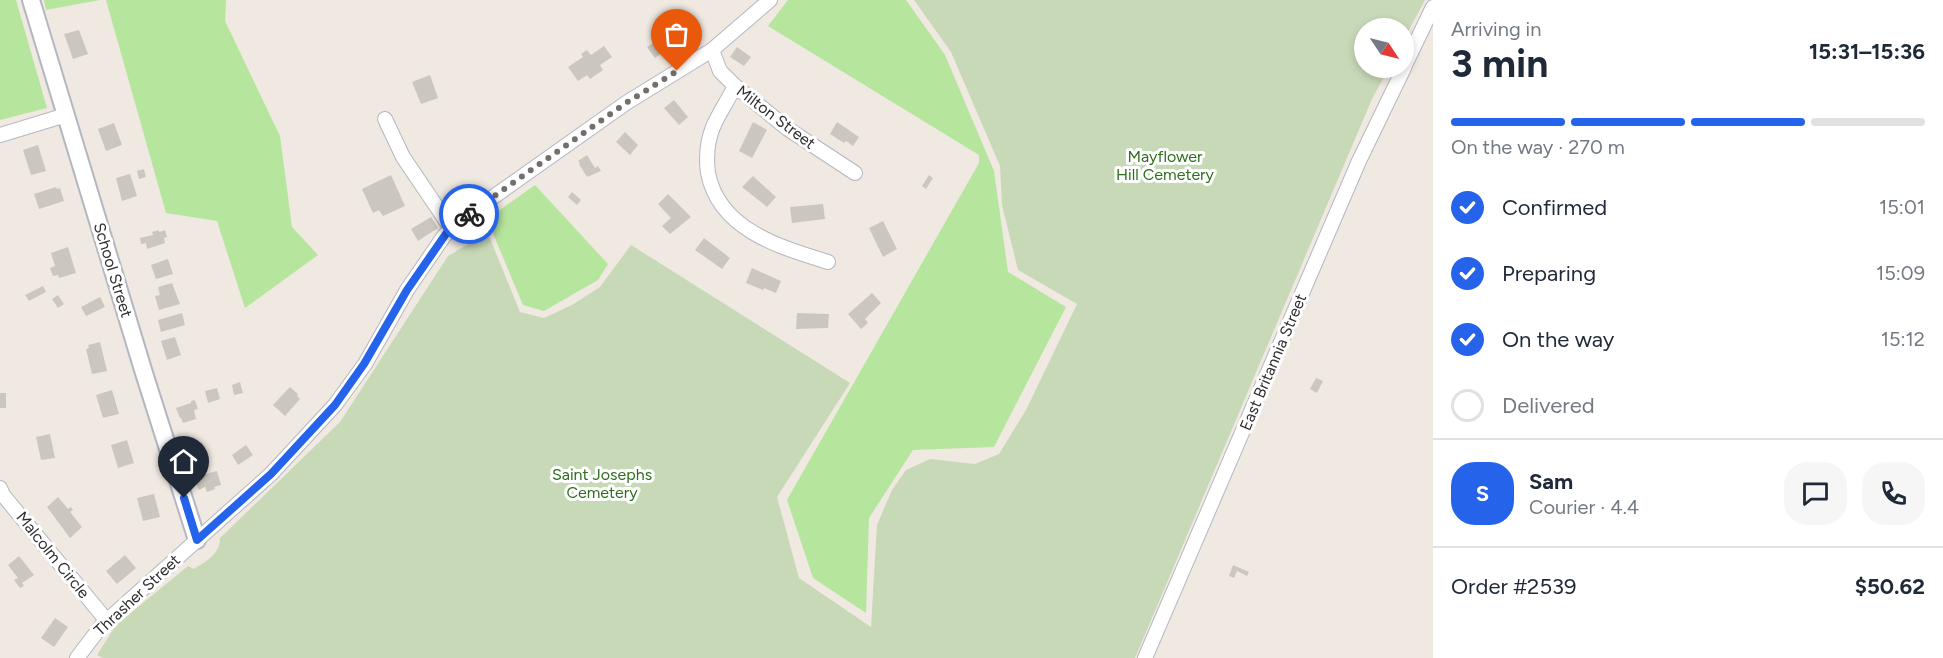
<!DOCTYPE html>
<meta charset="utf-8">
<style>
body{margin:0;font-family:Figtree,sans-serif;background:#f6f6f7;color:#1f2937;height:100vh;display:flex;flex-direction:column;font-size:22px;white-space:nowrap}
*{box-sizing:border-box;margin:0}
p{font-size:20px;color:#747a83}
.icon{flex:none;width:33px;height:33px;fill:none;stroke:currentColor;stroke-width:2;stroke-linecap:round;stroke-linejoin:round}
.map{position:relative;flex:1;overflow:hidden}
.sheet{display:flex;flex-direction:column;background:#fff;width:510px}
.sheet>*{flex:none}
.needle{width:39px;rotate:125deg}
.buttons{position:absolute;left:1354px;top:18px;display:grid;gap:12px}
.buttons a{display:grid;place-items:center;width:60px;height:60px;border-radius:50%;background:#fff;box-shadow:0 3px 9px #0003;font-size:30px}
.pin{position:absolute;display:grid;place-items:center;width:51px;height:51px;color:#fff;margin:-62px -26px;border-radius:50% 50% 50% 0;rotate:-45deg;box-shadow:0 0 6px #0007}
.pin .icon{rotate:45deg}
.courier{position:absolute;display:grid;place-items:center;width:60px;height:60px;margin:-30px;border:4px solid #2563eb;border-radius:50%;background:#fff;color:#222;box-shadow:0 2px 8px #0007}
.headline em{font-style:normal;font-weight:700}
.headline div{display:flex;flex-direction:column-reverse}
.headline{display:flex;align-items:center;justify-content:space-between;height:102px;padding:0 18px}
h1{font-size:39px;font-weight:700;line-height:45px}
.bar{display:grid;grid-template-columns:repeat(4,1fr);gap:9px 6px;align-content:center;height:72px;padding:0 18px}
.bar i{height:8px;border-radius:4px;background:#e0e1e3}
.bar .active{background:#2563eb}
.bar p{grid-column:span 4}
.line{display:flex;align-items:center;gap:15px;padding:0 18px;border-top:2px solid #e0e1e3}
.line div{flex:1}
.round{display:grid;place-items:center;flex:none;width:63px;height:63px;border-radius:24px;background:#f6f6f7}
ol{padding:0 18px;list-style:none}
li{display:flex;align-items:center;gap:18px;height:66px}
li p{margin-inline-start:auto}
li .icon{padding:6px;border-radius:50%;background:#2563eb;color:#fff;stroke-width:4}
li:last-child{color:#747a83}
li i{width:33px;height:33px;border:3px solid #e0e1e3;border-radius:50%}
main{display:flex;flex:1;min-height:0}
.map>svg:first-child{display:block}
.green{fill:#b6e59e}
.cemetery{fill:#c8d9b8}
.building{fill:#cbc7bf}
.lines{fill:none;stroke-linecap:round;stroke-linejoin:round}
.minor-casing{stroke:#b4b7c1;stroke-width:16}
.tertiary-casing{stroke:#b4b7c1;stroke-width:20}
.minor{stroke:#fff;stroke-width:14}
.tertiary{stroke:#fff;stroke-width:16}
.done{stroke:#726f6d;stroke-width:6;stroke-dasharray:0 10.8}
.route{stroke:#2563eb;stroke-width:8}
.labels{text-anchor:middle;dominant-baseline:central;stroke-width:6;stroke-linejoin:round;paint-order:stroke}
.street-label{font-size:16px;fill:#2e2e2e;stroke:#fff}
.park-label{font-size:16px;fill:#2c6e1b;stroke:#fff}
</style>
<main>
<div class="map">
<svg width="1433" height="658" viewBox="0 0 1433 658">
<rect width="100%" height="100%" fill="#efe9e1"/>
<g class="green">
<polygon points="0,0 16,0 47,108 0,120"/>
<polygon points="44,0 100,0 46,10"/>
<polygon points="106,0 226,0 225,21 280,136 292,227 318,255 245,308 217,221 166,213"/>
<polygon points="788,0 906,0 945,55 994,171 1008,272 1066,307 994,447 913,450 869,518 866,613 813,578 787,500 979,163 979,155 768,26"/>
<polygon points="535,185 608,264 598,280 544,311 523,305 487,219"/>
</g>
<path class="cemetery" d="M914 0H1425L1404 39V28H1365V68H1389L1372 99 1135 658H103L97 655 116 625 188 566 194 569C206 561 220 555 220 538L340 422 448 256 463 247 489 236 520 312 544 318 572 305 600 287 631 245 850 383 777 497 799 578 871 627 877 525 892 490 906 470 930 459 975 464 999 454 1026 410 1077 304 1018 270 1002 205 1000 166 951 52Z"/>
<g class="building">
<polygon points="679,25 687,38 670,51 668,48 655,58 647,47 661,38 657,32 663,28 667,33"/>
<polygon points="79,30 88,54 73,59 64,34"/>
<polygon points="604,46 612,57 600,65 603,70 590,79 587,75 578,81 568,67 583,57 581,54 587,50 591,55"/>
<polygon points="737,47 751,57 744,66 730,57"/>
<polygon points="430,75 438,98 421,104 412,82"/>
<polygon points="674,100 688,117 679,125 664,108"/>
<polygon points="753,122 767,130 752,158 739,151"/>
<polygon points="837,122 859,137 853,146 846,141 844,143 830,134"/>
<polygon points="114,123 122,145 106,151 98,129"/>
<polygon points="625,132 638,145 630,155 616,142"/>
<polygon points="38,145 46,171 31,175 23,150"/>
<polygon points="587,155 595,168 598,166 601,171 587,177 579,164 580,163 578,161"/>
<polygon points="144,169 146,177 139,179 137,171"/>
<polygon points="130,174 137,196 122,201 116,178"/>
<polygon points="391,175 405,206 383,216 379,210 373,213 362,189"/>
<polygon points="929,175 933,178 926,189 922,186"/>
<polygon points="753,176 776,197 767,207 742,187"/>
<polygon points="56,187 57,189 60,188 64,201 39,209 34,194"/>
<polygon points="572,192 581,200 577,205 568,197"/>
<polygon points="668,194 691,217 670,234 662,226 671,218 658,204"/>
<polygon points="823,204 825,219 792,223 790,207"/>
<polygon points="431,217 438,228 418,241 411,229"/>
<polygon points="883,221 897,249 883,257 869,228"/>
<polygon points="159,230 159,232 165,230 167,237 164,238 165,243 147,249 146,243 141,244 140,238 153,235 152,232"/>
<polygon points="704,238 730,258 722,269 695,250"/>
<polygon points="68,247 76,273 59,278 58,275 53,276 50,268 55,266 51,253"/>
<polygon points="168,259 173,274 156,279 151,265"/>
<polygon points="752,268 781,281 776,293 764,288 763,290 746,283"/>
<polygon points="172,283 180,304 159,310 155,296 160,295 158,287"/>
<polygon points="43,286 46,292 29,301 25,295"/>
<polygon points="872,293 881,303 865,319 868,323 861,329 848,314"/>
<polygon points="58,295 64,304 58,308 52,299"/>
<polygon points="100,297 105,307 86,316 81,307"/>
<polygon points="182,313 185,325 161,332 158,320"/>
<polygon points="797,313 829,314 828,328 796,329"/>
<polygon points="175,337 181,355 167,360 161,341"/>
<polygon points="100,342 107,371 92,374 86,349 89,348 88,345"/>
<polygon points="1316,378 1323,381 1317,393 1310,389"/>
<polygon points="240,382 243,393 234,395 232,385"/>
<polygon points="290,387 298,394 297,396 300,399 285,416 273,405"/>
<polygon points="217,388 220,399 208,403 205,391"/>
<polygon points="112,390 119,414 103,418 96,395"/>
<rect x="0" y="393" width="6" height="15"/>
<polygon points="195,400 198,409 194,410 196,419 183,423 181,418 180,418 176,408 191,403 191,401"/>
<polygon points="50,434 55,458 41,460 36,437"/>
<polygon points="127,440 134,463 118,468 111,445"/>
<polygon points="246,445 253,455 238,465 232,455"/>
<polygon points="217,471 221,485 214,487 215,489 207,492 205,487 199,490 194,479 197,475 199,476"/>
<polygon points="154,494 160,517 143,521 137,498"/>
<polygon points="58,497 68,509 71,507 73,510 70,512 82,527 70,538 47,507"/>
<polygon points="125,555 136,568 117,584 106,571"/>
<polygon points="19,556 34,575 22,583 24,586 20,588 14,580 18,578 8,565"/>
<polygon points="1233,565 1249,572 1247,576 1237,571 1234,578 1229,576"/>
<polygon points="55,618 68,627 54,647 41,638"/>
</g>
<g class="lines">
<g class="minor-casing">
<g id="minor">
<polyline points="712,50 720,71 735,86 788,129 855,173"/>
<polyline points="1404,67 1433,7"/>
<path d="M735 86C728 100 719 113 713 127 707 142 706 158 708 173 719 230 780 247 828 262"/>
<polyline points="385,119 403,157 451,228"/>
<polyline points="0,135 66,115"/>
<polyline points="0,488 3,495 107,621"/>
<polyline points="77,658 102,625 271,474 335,405 365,364 407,290 444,236 456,224 472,212 626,103 712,50 770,0"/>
<polyline points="1145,658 1359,161 1404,68"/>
</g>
</g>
<g class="tertiary-casing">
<polyline id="tertiary" points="31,0 144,373 197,540"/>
</g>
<use href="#minor" class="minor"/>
<use href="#tertiary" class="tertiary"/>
</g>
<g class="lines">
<polyline class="done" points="469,214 626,103 677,71"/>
<polyline class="route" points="184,498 197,540 271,474 335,405 364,364 407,290 441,241 448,231 469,214"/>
</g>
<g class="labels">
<g class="street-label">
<text transform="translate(776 117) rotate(37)">Milton Street</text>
<text transform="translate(113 270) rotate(73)">School Street</text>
<text transform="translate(1273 362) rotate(-67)">East Britannia Street</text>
<text transform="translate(53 555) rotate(51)">Malcolm Circle</text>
<text transform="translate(137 595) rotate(-43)">Thrasher Street</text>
</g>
<g class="park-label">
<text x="1165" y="156">Mayflower<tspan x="1165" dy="18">Hill Cemetery</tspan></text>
<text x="602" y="474">Saint Josephs<tspan x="602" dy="18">Cemetery</tspan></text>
</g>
</g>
</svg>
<div class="buttons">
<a><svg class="needle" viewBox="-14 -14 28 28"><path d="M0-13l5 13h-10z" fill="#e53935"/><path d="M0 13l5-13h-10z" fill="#747a83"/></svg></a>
</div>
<div class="pin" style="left:677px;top:71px;background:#ea580c"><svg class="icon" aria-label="bag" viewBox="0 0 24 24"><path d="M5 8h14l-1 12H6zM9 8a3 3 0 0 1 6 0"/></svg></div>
<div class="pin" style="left:184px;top:498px;background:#1f2937"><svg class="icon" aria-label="home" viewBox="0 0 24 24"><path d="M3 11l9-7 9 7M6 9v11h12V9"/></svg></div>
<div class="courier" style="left:469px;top:214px"><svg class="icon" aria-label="bike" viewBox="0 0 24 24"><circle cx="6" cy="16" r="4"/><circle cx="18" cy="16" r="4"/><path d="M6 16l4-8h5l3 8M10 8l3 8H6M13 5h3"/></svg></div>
</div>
<section class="sheet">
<div class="headline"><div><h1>3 min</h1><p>Arriving in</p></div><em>15:31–15:36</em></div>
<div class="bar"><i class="active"></i><i class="active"></i><i class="active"></i><i></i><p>On the way · 270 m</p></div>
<ol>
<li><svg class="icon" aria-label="check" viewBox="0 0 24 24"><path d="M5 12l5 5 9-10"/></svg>Confirmed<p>15:01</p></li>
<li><svg class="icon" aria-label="check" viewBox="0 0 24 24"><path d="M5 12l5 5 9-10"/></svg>Preparing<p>15:09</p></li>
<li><svg class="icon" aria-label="check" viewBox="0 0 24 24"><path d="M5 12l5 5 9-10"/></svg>On the way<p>15:12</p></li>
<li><i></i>Delivered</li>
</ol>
<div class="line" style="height:108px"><b class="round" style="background:#2563eb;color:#fff">S</b><div><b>Sam</b><p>Courier · 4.4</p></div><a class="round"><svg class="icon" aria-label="chat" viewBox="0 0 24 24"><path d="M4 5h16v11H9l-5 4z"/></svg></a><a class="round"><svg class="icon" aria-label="phone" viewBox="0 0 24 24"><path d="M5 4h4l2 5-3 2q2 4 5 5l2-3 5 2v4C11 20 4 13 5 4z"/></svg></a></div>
<div class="line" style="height:78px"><div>Order #2539</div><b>$50.62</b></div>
</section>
</main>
